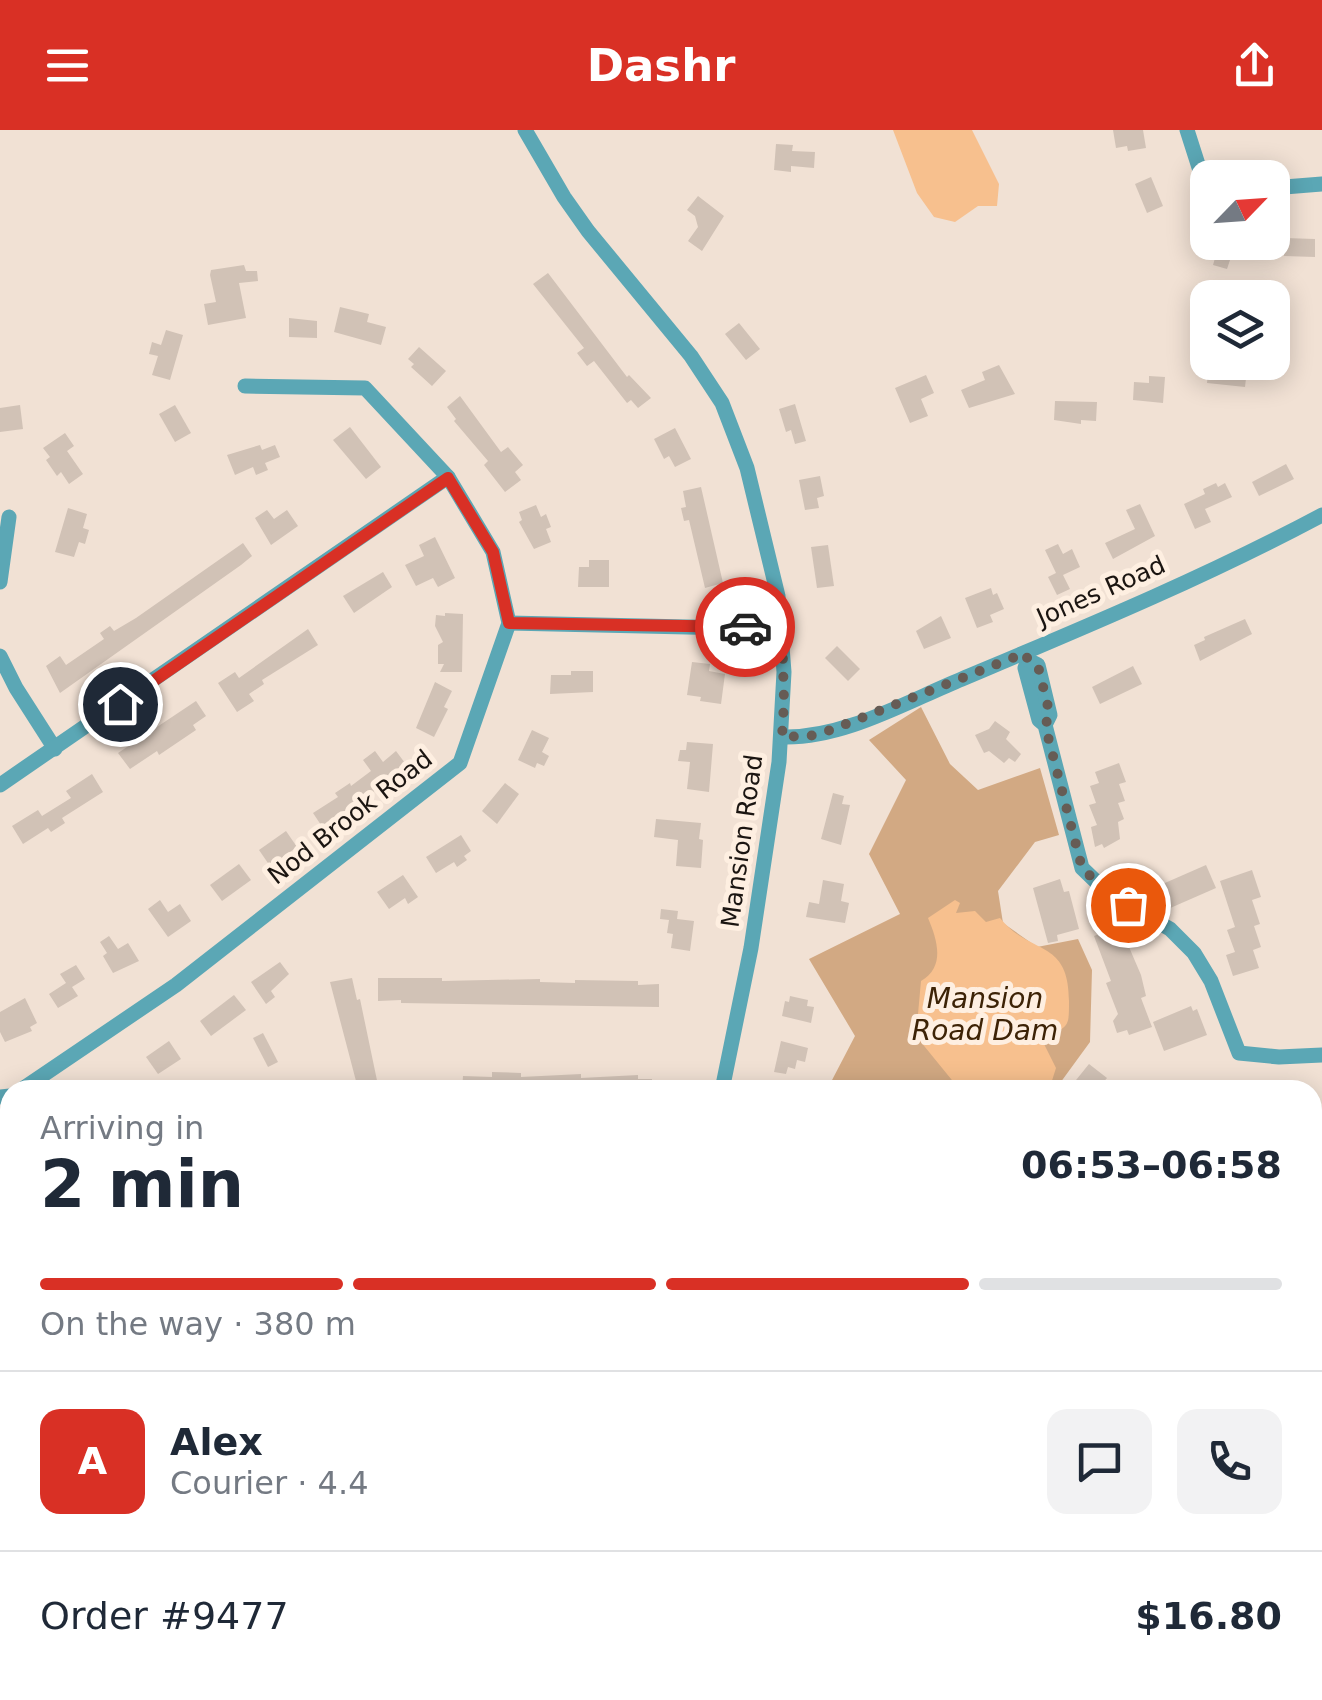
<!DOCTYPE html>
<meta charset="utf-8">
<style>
body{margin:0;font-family:"DejaVu Sans",sans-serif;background:#f2f2f3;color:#1f2937;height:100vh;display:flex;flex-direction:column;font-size:38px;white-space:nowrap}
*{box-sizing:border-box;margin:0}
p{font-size:32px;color:#747a83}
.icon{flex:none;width:55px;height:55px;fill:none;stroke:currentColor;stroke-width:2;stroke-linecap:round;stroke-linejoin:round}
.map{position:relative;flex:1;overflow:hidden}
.sheet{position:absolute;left:0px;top:950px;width:1322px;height:620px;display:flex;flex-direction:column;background:#fff;border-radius:30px 30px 0 0;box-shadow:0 5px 25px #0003}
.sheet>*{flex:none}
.needle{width:65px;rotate:65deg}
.buttons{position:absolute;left:1190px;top:30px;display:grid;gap:20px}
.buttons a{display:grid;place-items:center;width:100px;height:100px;border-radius:20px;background:#fff;box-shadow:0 5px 25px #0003;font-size:50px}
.pin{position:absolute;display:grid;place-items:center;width:85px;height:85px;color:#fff;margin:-42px;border:5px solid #fff;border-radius:50%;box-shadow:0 2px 10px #0007}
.courier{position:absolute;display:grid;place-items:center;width:100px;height:100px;margin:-50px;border:8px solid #d93025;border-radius:50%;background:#fff;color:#222;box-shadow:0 2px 12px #0007}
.summary em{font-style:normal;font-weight:700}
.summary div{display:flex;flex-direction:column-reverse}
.summary{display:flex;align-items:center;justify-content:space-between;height:170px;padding:0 40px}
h1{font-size:65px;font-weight:700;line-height:75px}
.bar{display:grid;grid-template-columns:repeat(4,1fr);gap:15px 10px;align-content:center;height:120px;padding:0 40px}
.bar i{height:12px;border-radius:8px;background:#e0e1e3}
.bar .active{background:#d93025}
.bar p{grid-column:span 4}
.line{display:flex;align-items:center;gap:25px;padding:0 40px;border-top:2px solid #e0e1e3}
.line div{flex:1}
.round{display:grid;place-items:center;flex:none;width:105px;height:105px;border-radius:20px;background:#f2f2f3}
header{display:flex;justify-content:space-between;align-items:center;height:130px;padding:0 40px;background:#d93025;color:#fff;font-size:45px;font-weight:700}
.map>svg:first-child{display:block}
.green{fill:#d2a983}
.water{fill:#f7c08e}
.building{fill:#d1c2b6}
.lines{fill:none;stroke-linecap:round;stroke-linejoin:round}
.minor{stroke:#5ba7b5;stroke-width:15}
.done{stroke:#665c55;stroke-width:10;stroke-dasharray:0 18}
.route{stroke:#d93025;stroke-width:12}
.labels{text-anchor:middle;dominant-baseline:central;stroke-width:10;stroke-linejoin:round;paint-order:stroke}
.street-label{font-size:25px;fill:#1b1511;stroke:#feefe1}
.water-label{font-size:28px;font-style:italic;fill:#3d2306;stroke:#feefe1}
</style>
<header><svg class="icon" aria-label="menu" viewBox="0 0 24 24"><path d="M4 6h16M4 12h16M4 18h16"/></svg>Dashr<svg class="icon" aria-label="share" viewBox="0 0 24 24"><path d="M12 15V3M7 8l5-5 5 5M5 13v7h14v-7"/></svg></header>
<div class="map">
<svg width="1322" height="1570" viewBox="0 0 1322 1570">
<rect width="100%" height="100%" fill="#f1e1d4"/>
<g class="green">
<polygon points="921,577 950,634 978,660 1040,638 1059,705 1035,712 998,761 1003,793 1037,817 1078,809 1092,840 1090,912 1055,960 846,960 831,952 855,906 809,829 900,784 869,724 906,650 869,610"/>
<polygon points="1322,1371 1322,1472 1313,1479 1313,1372"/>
<polygon points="255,1560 495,1560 496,1570 250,1570"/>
<polygon points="638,1560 922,1560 920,1570 636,1570"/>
<polygon points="971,1560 1160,1560 1155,1570 969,1570"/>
</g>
<g class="water">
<polygon points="893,0 972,0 999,54 997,76 978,76 955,92 934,87 917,63"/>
<path d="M955 770 960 773 956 783 975 781 986 792 1000 788C1030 826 1069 808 1069 871 1069 897 1069 895 1048 907L1044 914 1056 938 1049 960H960L916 906 921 851C946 837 937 809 928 788Z"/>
</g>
<g class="building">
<polygon points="1113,0 1143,0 1146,18 1128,21 1127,16 1116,18"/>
<polygon points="776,14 793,15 792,21 815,22 814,38 791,36 791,42 774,40"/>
<polygon points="1151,47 1163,76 1147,83 1135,54"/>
<polygon points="698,66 724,86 702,121 688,111 698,97 695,86 687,80"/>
<polygon points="1285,108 1315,109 1315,127 1284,126"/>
<polygon points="1204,112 1236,112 1227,139 1213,135 1215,128 1201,124"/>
<polygon points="244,135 246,141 257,141 258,151 239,153 246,188 208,195 204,174 216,172 210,145 211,140"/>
<polygon points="548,143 627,247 629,245 651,268 638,278 631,270 627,273 594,231 587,236 577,223 584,218 533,154"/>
<polygon points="340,177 369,184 367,192 386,197 381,215 334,202"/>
<polygon points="289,188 317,191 317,208 289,207"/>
<polygon points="739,193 760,219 746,230 725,204"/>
<polygon points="166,200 183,205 170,250 152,245 158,226 149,224 152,212 161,215"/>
<polygon points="419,217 446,241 432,256 411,237 414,234 408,229"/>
<polygon points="1209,232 1221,232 1221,238 1247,240 1245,257 1207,253"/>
<polygon points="999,235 1015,264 969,278 961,260 985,250 982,242"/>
<polygon points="926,245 934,263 921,269 928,286 910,293 895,258"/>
<polygon points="1149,246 1165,247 1163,273 1133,270 1134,252 1149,253"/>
<polygon points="460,266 501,322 508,317 523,335 515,342 521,350 505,362 484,335 488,331 454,291 456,289 447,277"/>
<polygon points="1055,271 1097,272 1096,291 1081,290 1081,294 1054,290"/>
<polygon points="795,274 806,311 795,314 791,300 786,302 779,279"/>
<polygon points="20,275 23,299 0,302 0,278"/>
<polygon points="175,275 191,303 175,312 159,284"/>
<polygon points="350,297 381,337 366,349 333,310"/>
<polygon points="675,298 691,329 675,337 669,326 664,329 654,309"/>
<polygon points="65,303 74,316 67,321 83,344 69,354 61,342 57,346 46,330 50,327 43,318"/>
<polygon points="260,315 262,320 275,315 280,327 265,333 268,340 256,345 253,337 235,345 227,325"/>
<polygon points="1286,334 1294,349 1259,366 1252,352"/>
<polygon points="820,346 824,366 817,368 819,378 805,380 799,350"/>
<polygon points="1216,353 1218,357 1225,353 1232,367 1205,379 1211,392 1195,399 1184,374 1205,364 1203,359"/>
<polygon points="701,357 723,453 705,458 689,390 684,391 681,378 686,377 683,361"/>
<polygon points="1140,374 1155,406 1113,429 1105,413 1135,399 1126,380"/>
<polygon points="536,375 541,387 546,384 551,397 546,399 551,412 534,419 519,392 522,390 519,382"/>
<polygon points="68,378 87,384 83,398 89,400 85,414 79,412 74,427 55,422"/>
<polygon points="267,380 274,389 287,380 298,396 271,415 255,388"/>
<polygon points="435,407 455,448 438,457 433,448 416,456 405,435 424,426 419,415"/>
<polygon points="243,413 252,426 241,435 60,563 46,536 60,526 66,535 104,509 100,503 110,496 114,501 136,488"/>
<polygon points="1058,414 1063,424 1072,419 1080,437 1063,445 1070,459 1057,465 1048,447 1056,443 1045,420"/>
<polygon points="828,415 834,456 817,458 811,417"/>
<polygon points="589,430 609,430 609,457 578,457 579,437 589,437"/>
<polygon points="383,442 392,457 354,483 343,466"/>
<polygon points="991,458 993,465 997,463 1004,479 990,485 993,492 977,498 965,468"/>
<polygon points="445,483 463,484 462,542 440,542 444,534 438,534 438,515 443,512 435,496 436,485 445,486"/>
<polygon points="941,486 951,508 924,519 916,501"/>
<polygon points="1245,489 1252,504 1200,531 1194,515 1205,510 1204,507"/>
<polygon points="308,499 318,515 262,550 264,554 249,564 254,571 237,582 218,553 235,542 239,548"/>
<polygon points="837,516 860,539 848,551 825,528"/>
<polygon points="692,532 710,534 709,541 725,544 721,574 700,571 701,567 687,565"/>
<polygon points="1133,536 1142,554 1100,574 1092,557"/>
<polygon points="571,541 593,541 593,562 550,564 551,545 571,545"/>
<polygon points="435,552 452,561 444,577 448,579 434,607 416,598"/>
<polygon points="196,571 206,586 193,595 196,600 159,625 157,621 130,639 118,623"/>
<polygon points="995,591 1010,602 1006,609 1021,624 1015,632 1009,628 1004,633 989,621 984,623 975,605 989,599"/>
<polygon points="532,600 549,608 542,622 549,626 544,636 537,633 535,638 518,630"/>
<polygon points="687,612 713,614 709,662 687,659 690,632 678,631 680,620 686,620"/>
<polygon points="375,621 383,632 396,621 408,637 323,698 313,683 338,667 335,663 350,653 351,656 371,641 363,630"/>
<polygon points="1119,633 1126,652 1119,654 1125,671 1118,673 1124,689 1118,692 1120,709 1104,718 1102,714 1095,717 1091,697 1097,695 1089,675 1096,673 1090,656 1099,653 1095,642"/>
<polygon points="92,644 103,662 62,688 65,693 51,702 48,698 23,714 12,696 38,680 42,686 71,668 66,661"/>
<polygon points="505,653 519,664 497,694 482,681"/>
<polygon points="833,663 844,666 842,674 850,675 841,715 821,709"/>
<polygon points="656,689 701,693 699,709 703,710 701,738 676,736 678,710 654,707"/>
<polygon points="286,701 297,717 270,736 259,720"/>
<polygon points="461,705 471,721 464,726 467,730 457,737 454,732 436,743 426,727"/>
<polygon points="239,734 251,750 222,771 210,755"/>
<polygon points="1206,735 1216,758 1168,779 1158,756"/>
<polygon points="1252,740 1261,767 1252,770 1260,794 1254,796 1261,817 1253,820 1259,838 1233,846 1226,825 1235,822 1227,800 1235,797 1220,751"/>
<polygon points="403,745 418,767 408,774 405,768 389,779 377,762"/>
<polygon points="1060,749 1064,762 1069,761 1079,799 1057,805 1058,811 1048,813 1033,758"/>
<polygon points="823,750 844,754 841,771 849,773 845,793 806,787 809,772 819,774"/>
<polygon points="160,770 168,782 180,774 191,791 168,807 148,779"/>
<polygon points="661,779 678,781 677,789 694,791 690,821 671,818 673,804 667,803 669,790 660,789"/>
<polygon points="1120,796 1141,845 1146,866 1141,868 1152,897 1129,905 1127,900 1117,903 1113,891 1118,884 1106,853 1111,851 1094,806"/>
<polygon points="109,806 118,819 128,813 139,831 113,843 103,826 107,823 100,812"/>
<polygon points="280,832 289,844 271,861 275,867 266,874 251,852"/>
<polygon points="76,835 85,849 72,857 78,866 58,878 49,864 66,853 60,844"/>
<polygon points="352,848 357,870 360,869 379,960 337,960 336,956 356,951 330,852"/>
<polygon points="378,848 442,848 442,851 540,849 540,852 575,853 575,850 638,851 638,855 659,854 659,877 401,873 401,870 378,871"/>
<polygon points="234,865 246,880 211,906 200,891"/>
<polygon points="790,866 808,870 807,876 814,877 811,893 782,886 785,871 789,872"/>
<polygon points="25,868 37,893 30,897 32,901 5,912 0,902 0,882"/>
<polygon points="1191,876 1193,881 1197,879 1207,905 1164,921 1153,892"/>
<polygon points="263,903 278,932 268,937 253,908"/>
<polygon points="169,911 181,929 158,944 146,927"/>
<polygon points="781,911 808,918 805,932 797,930 795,939 788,937 786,944 774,942"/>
<polygon points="1089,934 1107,948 1097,960 1068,960"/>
<polygon points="492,942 521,943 521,947 581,944 581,948 638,945 638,949 652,949 652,960 462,960 463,946 492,947"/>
</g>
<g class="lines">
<g class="minor">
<polyline points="525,0 564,67 588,101 691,226 722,273 747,338 778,466 784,542 779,632 751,818 722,960"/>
<polyline points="1187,0 1203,50 1208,52"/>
<polyline points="1272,58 1322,54"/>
<polyline points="0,452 9,387"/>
<polyline points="509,493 732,498 782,494"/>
<polyline points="1025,523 1028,530 1025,538 1039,590 1045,595 1082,738 1110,765 1170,799 1194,823 1211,851 1239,923 1279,927 1322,925"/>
<polyline points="0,526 16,558 55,619"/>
<polyline points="1028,530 1038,535 1050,585 1045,595"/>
<path d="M782 607C843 609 906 572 962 549 1083 498 1206 447 1322 385"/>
<polyline points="0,655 448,347"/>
<polyline points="21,960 176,855 460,633 509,493 493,422 448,347 365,258 245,256"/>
<polyline points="0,967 10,966"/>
<polyline points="1312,1008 1322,1004"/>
<polyline points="1312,1095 1322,1100"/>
<polyline points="1312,1308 1322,1309"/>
<polyline points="236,1570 243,1560"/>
</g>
</g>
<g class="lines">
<polyline class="done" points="745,497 782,494 784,572 782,607 810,606 831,600 1025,523 1028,530 1038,536 1050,585 1045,595 1082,738 1110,765 1128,775"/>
<polyline class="route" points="120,574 448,348 493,422 509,493 745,497"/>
</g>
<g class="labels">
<g class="street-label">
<text transform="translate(1101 461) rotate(-24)">Jones Road</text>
<text transform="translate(350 687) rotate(-38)">Nod Brook Road</text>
<text transform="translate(742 711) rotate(-82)">Mansion Road</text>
</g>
<g class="water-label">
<text x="985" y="868">Mansion<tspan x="985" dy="32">Road Dam</tspan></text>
</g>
</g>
</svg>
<div class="buttons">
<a><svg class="needle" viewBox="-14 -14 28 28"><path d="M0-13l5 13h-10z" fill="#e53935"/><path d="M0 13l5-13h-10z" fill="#747a83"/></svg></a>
<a><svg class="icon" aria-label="layers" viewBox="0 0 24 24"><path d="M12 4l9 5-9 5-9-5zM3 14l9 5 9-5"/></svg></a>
</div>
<div class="pin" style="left:1128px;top:775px;background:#ea580c"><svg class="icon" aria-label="bag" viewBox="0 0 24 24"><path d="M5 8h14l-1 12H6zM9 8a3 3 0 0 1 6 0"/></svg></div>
<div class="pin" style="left:120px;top:574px;background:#1f2937"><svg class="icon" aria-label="home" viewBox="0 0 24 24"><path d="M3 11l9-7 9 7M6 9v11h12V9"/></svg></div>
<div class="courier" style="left:745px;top:497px"><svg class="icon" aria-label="car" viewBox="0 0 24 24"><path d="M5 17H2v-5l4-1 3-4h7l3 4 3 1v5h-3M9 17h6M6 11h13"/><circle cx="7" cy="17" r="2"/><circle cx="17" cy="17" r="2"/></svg></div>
<section class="sheet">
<div class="summary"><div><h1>2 min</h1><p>Arriving in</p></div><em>06:53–06:58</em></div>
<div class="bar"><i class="active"></i><i class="active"></i><i class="active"></i><i></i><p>On the way · 380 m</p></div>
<div class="line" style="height:180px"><b class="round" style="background:#d93025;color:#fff">A</b><div><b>Alex</b><p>Courier · 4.4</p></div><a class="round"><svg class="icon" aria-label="chat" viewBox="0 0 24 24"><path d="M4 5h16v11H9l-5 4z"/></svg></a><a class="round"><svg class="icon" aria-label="phone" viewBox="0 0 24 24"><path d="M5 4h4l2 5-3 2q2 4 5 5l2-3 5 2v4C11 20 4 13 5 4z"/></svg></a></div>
<div class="line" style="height:130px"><div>Order #9477</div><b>$16.80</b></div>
</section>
</div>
